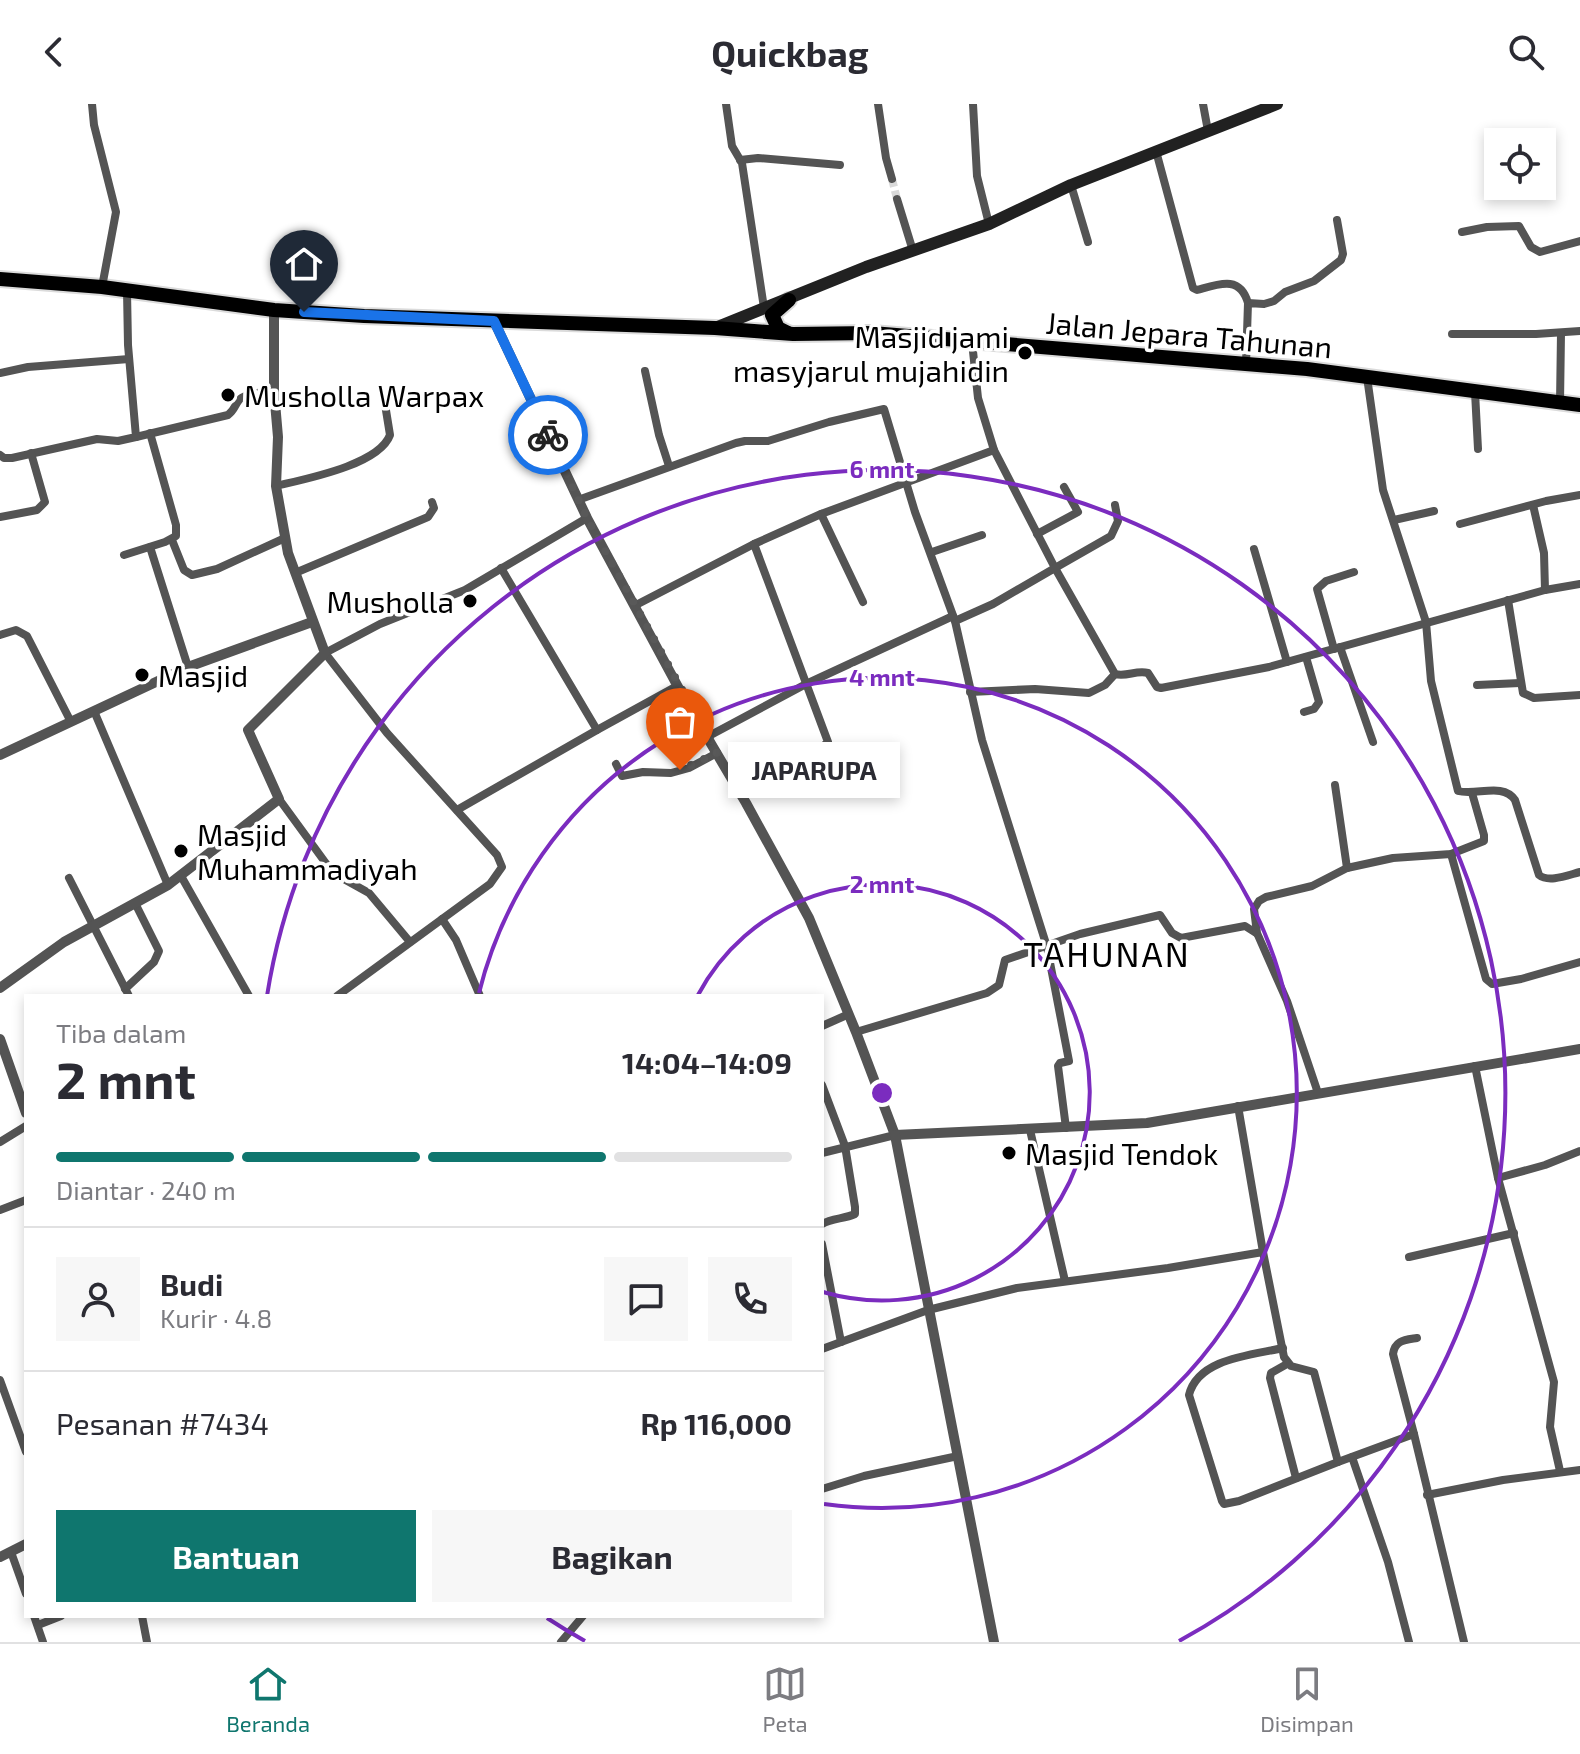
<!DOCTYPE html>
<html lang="id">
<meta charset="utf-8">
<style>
body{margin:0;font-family:"Exo 2",sans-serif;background:#f7f7f7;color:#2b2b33;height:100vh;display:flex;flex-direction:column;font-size:30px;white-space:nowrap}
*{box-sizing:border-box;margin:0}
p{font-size:26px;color:#7c7c81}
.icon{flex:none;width:44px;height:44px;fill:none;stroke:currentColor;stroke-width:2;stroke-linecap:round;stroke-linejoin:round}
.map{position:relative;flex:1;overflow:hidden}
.details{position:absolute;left:24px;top:890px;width:800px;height:624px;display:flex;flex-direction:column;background:#fff;border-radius:0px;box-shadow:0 4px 12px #0003}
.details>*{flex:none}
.buttons{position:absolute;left:1484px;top:24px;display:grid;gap:16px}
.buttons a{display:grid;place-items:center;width:72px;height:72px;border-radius:0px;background:#fff;box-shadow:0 4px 12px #0003;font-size:40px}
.pin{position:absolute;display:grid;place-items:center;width:68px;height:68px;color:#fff;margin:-82px -34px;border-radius:50% 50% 50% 0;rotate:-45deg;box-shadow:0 0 8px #0007}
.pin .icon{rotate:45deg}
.courier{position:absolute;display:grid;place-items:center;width:80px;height:80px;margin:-40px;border:6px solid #1a73e8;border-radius:50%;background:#fff;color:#222;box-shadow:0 2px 10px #0007}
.bubble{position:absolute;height:56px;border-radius:0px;background:#fff;box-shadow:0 4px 12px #0003;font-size:26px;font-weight:700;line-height:56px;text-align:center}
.headline em{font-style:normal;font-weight:700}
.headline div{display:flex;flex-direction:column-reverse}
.headline{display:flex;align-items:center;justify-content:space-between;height:136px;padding:0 32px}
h1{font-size:52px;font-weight:700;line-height:60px}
.bar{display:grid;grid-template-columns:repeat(4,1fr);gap:12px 8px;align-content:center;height:96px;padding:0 32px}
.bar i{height:10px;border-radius:6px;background:#e1e1e2}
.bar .current{background:#0f766e}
.bar p{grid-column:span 4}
.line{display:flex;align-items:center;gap:20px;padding:0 32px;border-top:2px solid #e1e1e2}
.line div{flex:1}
.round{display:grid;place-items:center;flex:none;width:84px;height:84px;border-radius:0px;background:#f7f7f7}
.action{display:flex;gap:16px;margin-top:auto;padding:16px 32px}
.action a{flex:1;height:92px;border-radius:0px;background:#0f766e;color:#fff;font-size:32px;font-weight:700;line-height:92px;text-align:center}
.action a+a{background:#f7f7f7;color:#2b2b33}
header{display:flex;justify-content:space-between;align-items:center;height:104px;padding:0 32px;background:#fff;font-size:36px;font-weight:700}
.tabs{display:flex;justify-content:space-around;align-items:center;height:112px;border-top:2px solid #e1e1e2;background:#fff;font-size:22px;color:#7c7c81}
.tabs a{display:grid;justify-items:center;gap:4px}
.tabs .current{color:#0f766e}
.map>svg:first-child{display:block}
.green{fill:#dbdbdb}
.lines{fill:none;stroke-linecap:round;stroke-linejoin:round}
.minor-tunnel{stroke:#d9d9d9;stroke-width:8;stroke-dasharray:8 4;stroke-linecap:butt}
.trunk-casing{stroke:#dbdbdb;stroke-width:18}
.minor{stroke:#545454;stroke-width:8}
.tertiary{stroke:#545454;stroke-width:10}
.secondary{stroke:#212121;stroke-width:12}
.trunk{stroke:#000;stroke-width:14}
.done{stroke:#595959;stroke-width:8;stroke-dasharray:0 14.4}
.route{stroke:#1a73e8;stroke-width:10}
.ring{fill:none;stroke:#7b2cbf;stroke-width:4}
.poi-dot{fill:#000;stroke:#fff;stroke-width:3}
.labels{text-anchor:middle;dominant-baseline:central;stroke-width:7;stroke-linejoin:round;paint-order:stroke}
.street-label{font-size:30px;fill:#000;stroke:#fff}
.poi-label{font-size:30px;fill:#000;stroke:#fff;text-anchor:start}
.quarter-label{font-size:34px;letter-spacing:2px;fill:#000;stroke:#fff}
.centre{fill:#7b2cbf;stroke:#fff;stroke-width:4}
.ring-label{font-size:24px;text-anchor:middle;font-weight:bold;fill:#7b2cbf;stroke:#fff;stroke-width:7;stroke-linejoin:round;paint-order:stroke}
</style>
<header><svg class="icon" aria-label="back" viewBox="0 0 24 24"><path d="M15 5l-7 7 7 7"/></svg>Quickbag<svg class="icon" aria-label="search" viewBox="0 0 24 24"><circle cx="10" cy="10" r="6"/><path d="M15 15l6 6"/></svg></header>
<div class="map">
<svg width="1580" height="1538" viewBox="0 0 1580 1538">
<rect width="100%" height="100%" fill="#fff"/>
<polygon class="green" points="558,293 574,330 556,337 540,299"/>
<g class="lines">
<polyline class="minor-tunnel" points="892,75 897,95"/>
<g class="trunk-casing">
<g id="trunk">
<polyline points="0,175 102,183 274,206 364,212 715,224 793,230 872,229 1307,265 1580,301"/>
<polyline points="788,229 778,224 772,211 789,196"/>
</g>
</g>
<g class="minor">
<polyline points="92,0 94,21 116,108 102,183"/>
<polyline points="726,0 732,42 742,59 764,204"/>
<polyline points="878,0 886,54 892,75"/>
<polyline points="973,0 977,72 989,120"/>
<polyline points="1203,0 1208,27"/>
<path d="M1156 47 1193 184 1197 186C1219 180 1240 171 1248 199"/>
<polyline points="740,56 758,54 840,61"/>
<polyline points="1071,81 1088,138"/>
<polyline points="897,95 913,147"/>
<polyline points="1462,128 1487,123 1519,122 1531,143 1540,148 1580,137"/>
<polyline points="1452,230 1536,230 1580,227"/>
<polyline points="972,238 978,294 994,346 1055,464 1111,432 1118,417 1115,401"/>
<polyline points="1246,260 1248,199 1264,200 1274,197 1285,188 1314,177 1341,156 1343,150 1337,116"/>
<polyline points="645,267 659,331 669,362"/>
<polyline points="0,269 28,263 129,255"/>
<path d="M1367 273 1383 386 1426 518 1431 577 1458 687C1476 692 1503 678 1515 696L1539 771C1549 779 1568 771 1580 768"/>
<polyline points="1475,288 1478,345"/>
<polyline points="1560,299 1561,229"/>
<path d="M136 333 228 311C235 306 235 300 240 295 248 288 264 289 274 287"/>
<polyline points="0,351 4,354 12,354 97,335 118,337 136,333 128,241 127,187"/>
<path d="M276 382C305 375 379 361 390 331L384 294"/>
<polyline points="578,396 736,339 745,337 768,337 829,318 884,305 915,408 955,517 982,636 1047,843 1069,957 1060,959 1058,962 1066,1024"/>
<polyline points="1533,401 1544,449 1545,486"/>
<polyline points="821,410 863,498"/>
<polyline points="0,413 37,406 45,398 31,349"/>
<polyline points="1394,416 1434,407"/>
<polyline points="1460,420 1546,397 1580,391"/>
<polyline points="1037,430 1078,408 1064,383"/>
<polyline points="172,436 184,466 192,471 217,465 285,434"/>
<polyline points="150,443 188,563"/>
<polyline points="1254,445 1287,558"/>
<polyline points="932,448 982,431"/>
<polyline points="124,451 165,438 176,432 176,421 150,329"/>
<polyline points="501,464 597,626 677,582"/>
<polyline points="295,469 428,413 434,404 432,398"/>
<polyline points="1508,496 1523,589 1534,594 1580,591"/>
<polyline points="634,502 754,440 821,410 994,346"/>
<path d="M955 517 993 500 1055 464 1115 570C1127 573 1136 566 1148 569L1157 583 1161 584 1269 563 1545 486 1580 480"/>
<polyline points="0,531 16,526 27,532 71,618"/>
<polyline points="1340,543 1373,638"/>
<polyline points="1334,545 1317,485 1326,477 1354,468"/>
<polyline points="1477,581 1520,579"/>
<polyline points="970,588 1035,585 1089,589 1105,581 1115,570"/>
<polyline points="94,607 168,781"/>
<polyline points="1304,608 1314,605 1319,598 1306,553"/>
<polyline points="707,633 806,580 953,512"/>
<polyline points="616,660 622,672 643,668 671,669 689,664 717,649"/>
<polyline points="734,678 822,643 828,638 754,440"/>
<polyline points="1335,681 1347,764"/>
<polyline points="279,695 333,769 369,789 410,838"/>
<polyline points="457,706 597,626"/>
<polyline points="1451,750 1486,875 1492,880 1521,875 1580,858"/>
<polyline points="181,772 249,892"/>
<polyline points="69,774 129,892"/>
<polyline points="442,815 456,836 480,892"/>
<polyline points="125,885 154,858 159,847 135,799"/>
<polyline points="337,892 490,780 502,763 497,751 387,629 325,549 380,520 465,486 587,414"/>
<polyline points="822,922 849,910"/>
<polyline points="856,928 987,889 999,881 1005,856 1080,830 1160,811 1172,829 1181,834 1245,822 1256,829"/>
<polyline points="1475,962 1498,1074 1554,1278 1550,1323 1560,1367"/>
<path d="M822 981 845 1042 855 1103V1110C844 1115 832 1114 822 1120"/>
<polyline points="1318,989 1287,897 1257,829 1254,805 1259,797 1266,793 1312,782 1347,764 1393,754 1451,750 1484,737 1484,731 1472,689"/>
<polyline points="1030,1026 1065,1177"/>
<polyline points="0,1038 26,1022"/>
<polyline points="822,1049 895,1031"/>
<polyline points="1498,1074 1545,1061 1580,1047"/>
<polyline points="0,1106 26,1096"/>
<polyline points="822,1140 841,1238"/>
<polyline points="1263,1148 1284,1253 1291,1262 1314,1268 1338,1358 1414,1330 1464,1538"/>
<polyline points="1409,1153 1514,1129"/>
<path d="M1283 1244C1253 1251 1198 1254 1189 1291L1222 1397 1224 1400 1239 1397 1338 1358"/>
<polyline points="822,1245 928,1206 1017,1184 1168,1164 1263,1148 1238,1002"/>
<polyline points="1287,1260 1271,1269 1270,1274 1296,1374"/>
<polyline points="0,1276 26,1348"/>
<path d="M1414 1330 1393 1250C1395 1236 1405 1236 1417 1234"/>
<polyline points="1352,1353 1388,1458 1409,1538"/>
<polyline points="822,1385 864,1372 958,1352"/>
<polyline points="1427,1391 1503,1376 1580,1366"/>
<polyline points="11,1448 26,1490"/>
<polyline points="34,1512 43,1538"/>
<polyline points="142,1512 147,1538"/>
<polyline points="38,1521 61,1512"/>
<polyline points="561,1538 583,1512"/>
</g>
<g class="tertiary">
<polyline points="494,217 587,414 684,594 746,699 809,814 856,928 895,1031 1147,1019 1580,945"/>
<polyline points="0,651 188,563 312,518"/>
<polyline points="0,884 64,838 168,781 279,695 248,626 325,549 288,449 276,382 278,333 274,287 274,206"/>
<polyline points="0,935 26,1009"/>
<polyline points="895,1031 994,1538"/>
<polyline points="0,1453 26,1440"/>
</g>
<polyline class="secondary" points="715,224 866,163 989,120 1071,81 1277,0"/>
<use href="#trunk" class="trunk"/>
</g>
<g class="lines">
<polyline class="done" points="548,331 587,414 717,649 680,666"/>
<polyline class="route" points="304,208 494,217 548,331"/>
</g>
<g class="ring">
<path d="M698 891A208 208 0 1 1 823 1188"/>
<path d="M479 889A415 415 0 1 1 824 1400"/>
<path d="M585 1537A623 623 0 0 1 547 1514M267 892A623 623 0 1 1 1179 1537"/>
</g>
<g class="poi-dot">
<circle cx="1025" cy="249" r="8"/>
<circle cx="228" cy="291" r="8"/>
<circle cx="470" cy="497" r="8"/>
<circle cx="142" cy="571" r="8"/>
<circle cx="181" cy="747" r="8"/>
<circle cx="1009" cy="1049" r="8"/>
</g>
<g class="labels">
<g class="street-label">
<text transform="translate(1189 230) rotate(5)">Jalan Jepara Tahunan</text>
</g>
<g class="poi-label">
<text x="1009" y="232" text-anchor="end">Masjid jami<tspan x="1009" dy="34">masyjarul mujahidin</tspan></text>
<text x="244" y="291">Musholla Warpax</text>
<text x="454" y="497" text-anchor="end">Musholla</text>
<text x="158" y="571">Masjid</text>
<text x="197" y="730">Masjid<tspan x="197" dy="34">Muhammadiyah</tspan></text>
<text x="1025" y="1049">Masjid Tendok</text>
</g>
<g class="quarter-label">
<text x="1107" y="849">TAHUNAN</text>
</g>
</g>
<circle cx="882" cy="989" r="12" class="centre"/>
<g class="ring-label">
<text x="882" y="374">6 mnt</text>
<text x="882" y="582">4 mnt</text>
<text x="882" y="789">2 mnt</text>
</g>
</svg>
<div class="buttons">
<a><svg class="icon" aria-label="locate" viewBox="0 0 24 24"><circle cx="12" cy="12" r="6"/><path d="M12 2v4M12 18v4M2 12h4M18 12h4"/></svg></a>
</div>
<div class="pin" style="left:680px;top:666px;background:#ea580c"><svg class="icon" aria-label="bag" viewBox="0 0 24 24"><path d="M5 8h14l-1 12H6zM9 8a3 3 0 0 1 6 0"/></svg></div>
<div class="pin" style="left:304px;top:208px;background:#1f2937"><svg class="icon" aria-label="home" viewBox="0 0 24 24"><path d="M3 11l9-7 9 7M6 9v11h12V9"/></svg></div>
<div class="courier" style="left:548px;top:331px"><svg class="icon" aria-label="bike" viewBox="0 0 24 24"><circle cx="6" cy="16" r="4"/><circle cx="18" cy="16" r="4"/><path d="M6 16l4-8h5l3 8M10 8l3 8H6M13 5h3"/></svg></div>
<div class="bubble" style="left:728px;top:638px;width:172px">JAPARUPA</div>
<section class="details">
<div class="headline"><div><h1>2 mnt</h1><p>Tiba dalam</p></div><em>14:04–14:09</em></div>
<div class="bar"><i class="current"></i><i class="current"></i><i class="current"></i><i></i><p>Diantar · 240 m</p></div>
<div class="line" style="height:144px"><a class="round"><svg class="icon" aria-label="person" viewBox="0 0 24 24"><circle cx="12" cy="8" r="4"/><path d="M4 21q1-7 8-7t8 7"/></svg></a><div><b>Budi</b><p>Kurir · 4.8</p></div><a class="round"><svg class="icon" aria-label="chat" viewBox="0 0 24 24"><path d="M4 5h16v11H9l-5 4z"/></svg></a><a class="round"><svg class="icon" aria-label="phone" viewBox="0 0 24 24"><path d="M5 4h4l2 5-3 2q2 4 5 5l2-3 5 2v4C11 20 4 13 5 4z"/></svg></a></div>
<div class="line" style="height:104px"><div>Pesanan #7434</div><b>Rp 116,000</b></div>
<div class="action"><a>Bantuan</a><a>Bagikan</a></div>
</section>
</div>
<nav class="tabs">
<a class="current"><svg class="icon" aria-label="home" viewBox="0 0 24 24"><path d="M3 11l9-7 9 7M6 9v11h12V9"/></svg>Beranda</a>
<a><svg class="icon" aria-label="map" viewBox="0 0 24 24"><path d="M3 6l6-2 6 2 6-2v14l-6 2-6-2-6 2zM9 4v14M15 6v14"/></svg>Peta</a>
<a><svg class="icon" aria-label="saved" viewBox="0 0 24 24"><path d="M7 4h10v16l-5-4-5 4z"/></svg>Disimpan</a>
</nav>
